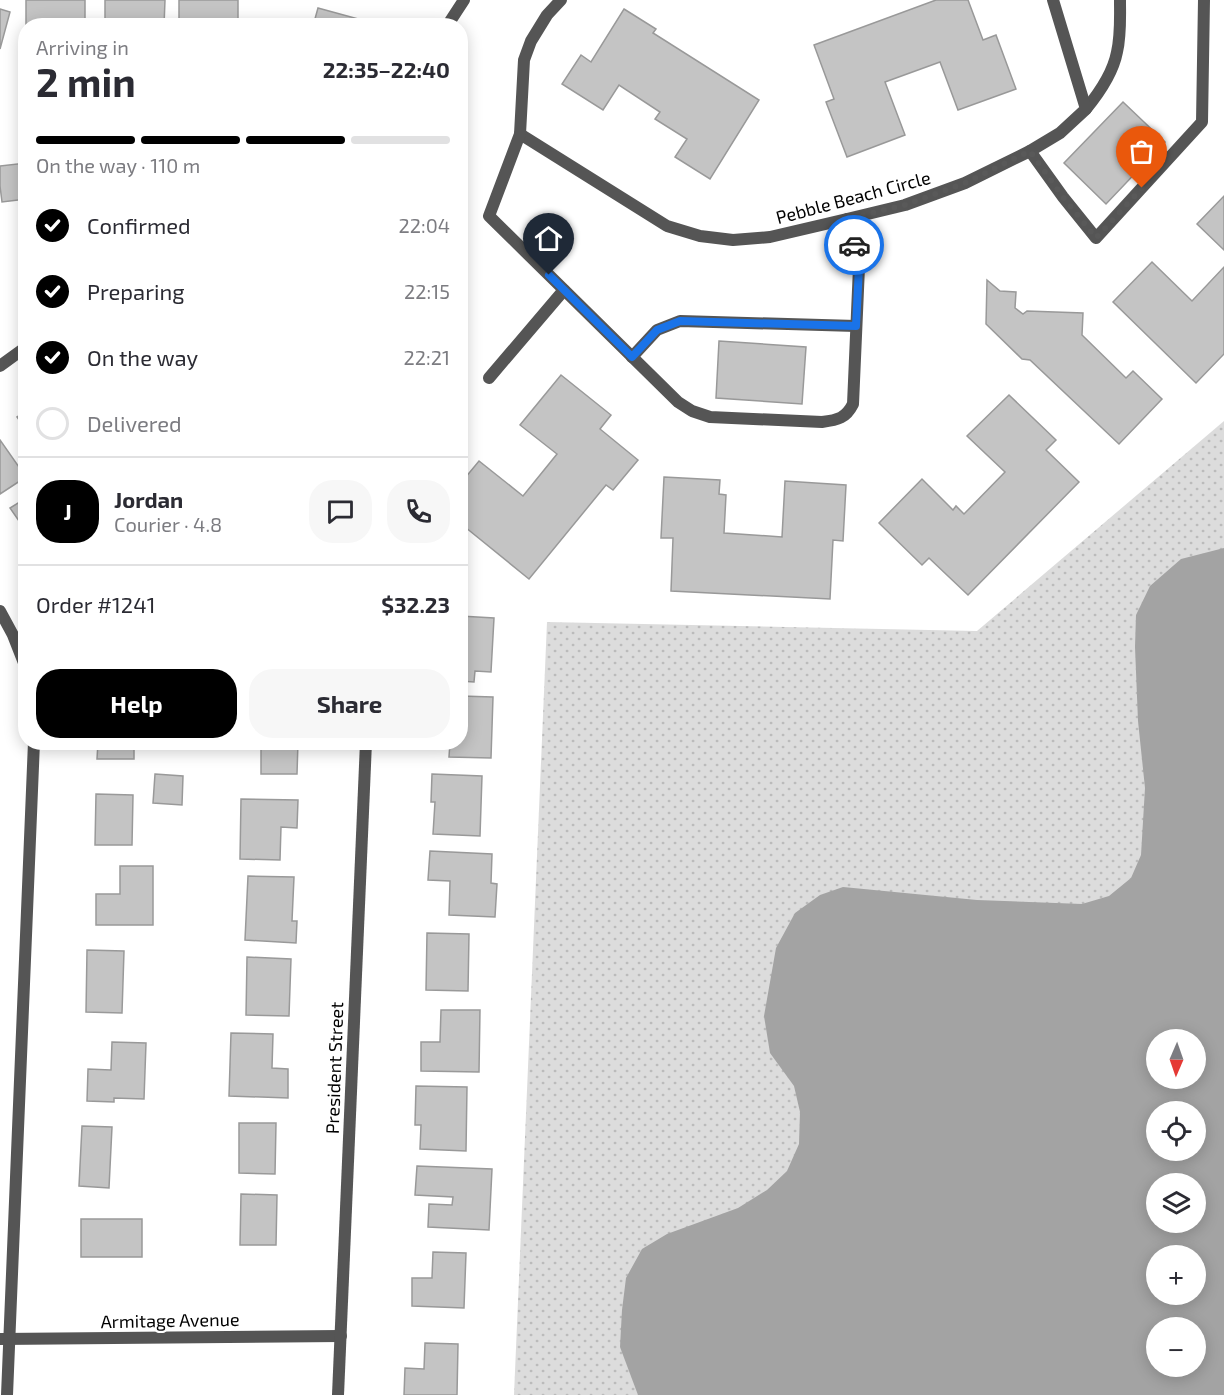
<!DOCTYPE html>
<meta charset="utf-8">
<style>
body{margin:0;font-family:"Exo 2",sans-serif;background:#f7f7f7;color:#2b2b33;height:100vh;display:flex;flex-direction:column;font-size:22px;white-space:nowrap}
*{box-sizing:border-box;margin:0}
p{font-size:20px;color:#7c7c81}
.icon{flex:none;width:33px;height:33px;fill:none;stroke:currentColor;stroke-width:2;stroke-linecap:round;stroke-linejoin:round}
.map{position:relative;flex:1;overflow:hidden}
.drawer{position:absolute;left:18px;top:18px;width:450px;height:732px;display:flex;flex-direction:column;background:#fff;border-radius:24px;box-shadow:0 3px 15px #0003}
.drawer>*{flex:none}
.needle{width:39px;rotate:182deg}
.controls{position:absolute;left:1146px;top:1029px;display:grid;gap:12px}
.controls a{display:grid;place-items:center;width:60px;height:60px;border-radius:50%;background:#fff;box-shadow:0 3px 15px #0003;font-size:30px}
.pin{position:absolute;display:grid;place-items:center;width:51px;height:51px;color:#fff;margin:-62px -26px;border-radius:50% 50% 50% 0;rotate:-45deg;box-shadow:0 0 6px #0007}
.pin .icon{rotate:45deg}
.courier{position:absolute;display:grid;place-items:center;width:60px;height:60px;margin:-30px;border:4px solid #1a73e8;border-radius:50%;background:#fff;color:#222;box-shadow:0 2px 8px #0007}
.headline em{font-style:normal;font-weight:700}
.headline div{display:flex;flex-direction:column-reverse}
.headline{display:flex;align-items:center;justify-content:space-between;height:102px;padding:0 18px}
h1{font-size:39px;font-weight:700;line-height:45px}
.bar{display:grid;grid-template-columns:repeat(4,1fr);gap:9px 6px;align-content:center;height:72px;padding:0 18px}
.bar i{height:8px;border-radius:4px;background:#e1e1e2}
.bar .active{background:#000}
.bar p{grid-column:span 4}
.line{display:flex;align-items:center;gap:15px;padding:0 18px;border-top:2px solid #e1e1e2}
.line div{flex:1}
.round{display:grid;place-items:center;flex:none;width:63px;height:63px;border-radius:24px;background:#f7f7f7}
ol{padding:0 18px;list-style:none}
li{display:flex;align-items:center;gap:18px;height:66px}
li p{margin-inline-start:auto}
li .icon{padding:6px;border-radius:50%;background:#000;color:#fff;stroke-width:4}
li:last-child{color:#7c7c81}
li i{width:33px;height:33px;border:3px solid #e1e1e2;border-radius:50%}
.action{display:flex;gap:12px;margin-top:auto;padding:12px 18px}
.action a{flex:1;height:69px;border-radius:24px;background:#000;color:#fff;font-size:24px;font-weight:700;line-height:69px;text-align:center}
.action a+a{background:#f7f7f7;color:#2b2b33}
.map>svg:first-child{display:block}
.green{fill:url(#green-dots);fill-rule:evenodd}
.water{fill:#a3a3a3;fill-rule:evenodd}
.building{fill:#c4c4c4;stroke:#999;stroke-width:1.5}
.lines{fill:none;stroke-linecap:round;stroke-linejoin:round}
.service{stroke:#555;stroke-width:12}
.minor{stroke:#555;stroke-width:12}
.done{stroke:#595959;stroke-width:6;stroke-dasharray:0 10.8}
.route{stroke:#1a73e8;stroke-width:8}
.labels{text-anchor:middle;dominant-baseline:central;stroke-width:4.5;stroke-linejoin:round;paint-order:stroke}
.street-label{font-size:18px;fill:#000;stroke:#fff}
</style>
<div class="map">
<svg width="1224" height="1395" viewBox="0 0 1224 1395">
<defs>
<pattern id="green-dots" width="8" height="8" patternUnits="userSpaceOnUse" patternTransform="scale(1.5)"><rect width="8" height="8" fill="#dcdcdc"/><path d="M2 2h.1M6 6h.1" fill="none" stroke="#bbb" stroke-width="1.8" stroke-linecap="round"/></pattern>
</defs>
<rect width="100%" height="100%" fill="#fff"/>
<path class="green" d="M1224 421V1395H514L547 622 977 631ZM1156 1040H1196V1078H1156ZM1156 1112H1196V1150H1156ZM1156 1184H1196V1222H1156ZM1156 1256H1196V1294H1156ZM1156 1328H1196V1366H1156Z"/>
<path class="water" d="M1224 548V1395H638L620 1347 622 1310 626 1278 642 1249 667 1234 738 1208 767 1190 787 1171 799 1144 800 1112 794 1086 770 1053 764 1016 776 948 795 913 820 895 843 887 977 900 1082 904 1109 896 1131 878 1141 855 1145 788 1138 721 1135 647 1136 615 1150 586 1181 559ZM1156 1040H1196V1078H1156ZM1156 1112H1196V1150H1156ZM1156 1184H1196V1222H1156ZM1156 1256H1196V1294H1156ZM1156 1328H1196V1366H1156Z"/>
<g class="building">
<rect x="26" y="0" width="59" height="26"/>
<polygon points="105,0 165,0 164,26 105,26"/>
<rect x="179" y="0" width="59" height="26"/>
<polygon points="936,0 968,0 983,40 996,35 1016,89 958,110 940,62 885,82 905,135 847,157 826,102 834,99 814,45"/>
<polygon points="318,8 362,20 360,26 313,26"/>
<polygon points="0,9 10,12 0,49"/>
<polygon points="624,9 656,29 653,33 759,100 710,179 675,157 687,139 655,119 660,112 619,85 603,110 562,84 581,55 591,62"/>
<polygon points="1123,102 1165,142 1106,204 1064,163"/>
<polygon points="26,163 26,199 2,202 0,186 0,166"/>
<polygon points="1224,196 1224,250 1197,224"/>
<polygon points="1152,262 1192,301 1224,267 1224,354 1196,383 1113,302"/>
<polygon points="987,280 1000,291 1016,292 1015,308 1023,314 1027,311 1083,313 1082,335 1126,378 1133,371 1162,399 1119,444 1030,360 1022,359 986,324"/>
<polygon points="719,341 806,347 802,404 716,398"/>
<polygon points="561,375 611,415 600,429 638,460 613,490 606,485 529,579 460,523 460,484 479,461 523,496 557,454 520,425"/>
<polygon points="1009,395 1056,440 1046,450 1079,482 968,595 929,558 922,565 879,523 922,479 953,510 956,506 964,514 1005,472 967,436"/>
<polygon points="26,411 26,430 17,417"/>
<polygon points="0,440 26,477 0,494"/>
<polygon points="664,477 720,480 719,494 726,495 724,533 782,537 785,481 846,485 843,541 833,540 830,599 671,591 673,538 661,538"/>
<polygon points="26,498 26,531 10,508"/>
<polygon points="460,616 494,618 491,672 475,671 474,682 460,681"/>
<polygon points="460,696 493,697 491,758 449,757 450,742 460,742"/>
<polygon points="98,742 134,742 134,759 97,759"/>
<polygon points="261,742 298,742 297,774 261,774"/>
<polygon points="155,774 183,776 182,805 153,803"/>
<polygon points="432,774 482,776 480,836 433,834 435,802 431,802"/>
<polygon points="96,794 133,795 132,845 95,845"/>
<polygon points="241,799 298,800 297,828 281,827 280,860 240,859"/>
<polygon points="430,851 492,854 491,883 497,884 495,917 449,915 450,881 428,880"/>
<polygon points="120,866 153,866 153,925 96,925 96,894 120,894"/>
<polygon points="248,876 294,877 292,921 297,921 296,943 245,940"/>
<polygon points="427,933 469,934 468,991 426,990"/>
<polygon points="87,950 124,951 122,1013 86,1012"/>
<polygon points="247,957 291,959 289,1016 246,1015"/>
<polygon points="441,1010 480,1010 479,1072 421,1071 421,1042 440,1042"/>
<polygon points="231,1033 273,1034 272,1068 288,1069 288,1098 229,1096"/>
<polygon points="112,1042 146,1043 144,1099 114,1098 114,1102 87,1101 88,1069 111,1070"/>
<polygon points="416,1086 467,1087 466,1151 420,1149 421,1125 415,1125"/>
<polygon points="239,1123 276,1123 275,1174 239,1173"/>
<polygon points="82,1126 112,1127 109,1188 79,1186"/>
<polygon points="417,1166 492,1169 489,1230 428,1227 429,1204 452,1205 453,1197 415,1195"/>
<polygon points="241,1194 277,1195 276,1245 240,1245"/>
<rect x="81" y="1219" width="61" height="38"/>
<polygon points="433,1252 466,1253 464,1308 412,1306 412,1278 432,1278"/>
<polygon points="425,1343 458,1344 457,1395 404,1395 405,1368 424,1369"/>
</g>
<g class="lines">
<g class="service">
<path d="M1086 109C1100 92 1113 73 1117 52 1121 35 1120 17 1120 0"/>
<polyline points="520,134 667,226 700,236 733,240 770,237 847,219 905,205 965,183 1030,151 1060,133 1086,109 1053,0"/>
<polyline points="1030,151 1063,197 1096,238 1202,122 1204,0"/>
</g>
<g class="minor">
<path d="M561 0 547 15 531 41 524 60 520 134 489 216 678 402 692 411 710 417 822 422C838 420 846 418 853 404L859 267 847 219"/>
<polyline points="447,26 464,0"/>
<polyline points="632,357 657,330 680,321 856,326"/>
<polyline points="0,366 26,347"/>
<polyline points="489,378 564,290"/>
<polyline points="0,611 13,635 26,668"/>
<polyline points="0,1339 341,1336"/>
<polyline points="7,1395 34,742"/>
<polyline points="338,1395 366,742"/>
</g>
</g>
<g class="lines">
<polyline class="done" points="854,245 847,219 905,205 965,183 1030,151 1063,197 1096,238 1142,188"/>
<polyline class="route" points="549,275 632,357 657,330 680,321 856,326 859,267 854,245"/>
</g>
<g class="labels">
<g class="street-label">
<text transform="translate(853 197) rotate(-15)">Pebble Beach Circle</text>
<text transform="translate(334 1068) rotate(-88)">President Street</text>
<text transform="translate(170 1320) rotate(-1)">Armitage Avenue</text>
</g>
</g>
</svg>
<div class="controls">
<a><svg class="needle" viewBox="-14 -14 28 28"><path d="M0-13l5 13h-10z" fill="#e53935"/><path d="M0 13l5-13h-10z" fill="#7c7c81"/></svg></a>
<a><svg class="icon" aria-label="locate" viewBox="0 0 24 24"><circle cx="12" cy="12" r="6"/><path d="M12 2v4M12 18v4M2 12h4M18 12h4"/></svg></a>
<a><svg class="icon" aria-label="layers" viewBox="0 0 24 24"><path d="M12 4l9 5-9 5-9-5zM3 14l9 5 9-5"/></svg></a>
<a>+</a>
<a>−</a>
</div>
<div class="pin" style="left:1142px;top:188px;background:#ea580c"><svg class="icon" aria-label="bag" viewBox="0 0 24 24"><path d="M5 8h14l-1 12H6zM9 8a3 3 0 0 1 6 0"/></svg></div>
<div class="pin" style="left:549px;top:275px;background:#1f2937"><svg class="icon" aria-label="home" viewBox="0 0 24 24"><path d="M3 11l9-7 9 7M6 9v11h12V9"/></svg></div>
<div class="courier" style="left:854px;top:245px"><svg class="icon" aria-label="car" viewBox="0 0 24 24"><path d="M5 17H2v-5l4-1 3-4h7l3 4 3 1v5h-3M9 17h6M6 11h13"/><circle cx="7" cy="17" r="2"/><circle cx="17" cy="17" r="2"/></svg></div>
<section class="drawer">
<div class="headline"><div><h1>2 min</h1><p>Arriving in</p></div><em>22:35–22:40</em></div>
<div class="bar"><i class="active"></i><i class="active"></i><i class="active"></i><i></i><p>On the way · 110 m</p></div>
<ol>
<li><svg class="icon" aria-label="check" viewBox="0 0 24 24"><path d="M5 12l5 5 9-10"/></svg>Confirmed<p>22:04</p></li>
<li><svg class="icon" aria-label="check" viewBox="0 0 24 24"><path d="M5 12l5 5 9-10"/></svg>Preparing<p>22:15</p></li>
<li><svg class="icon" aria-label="check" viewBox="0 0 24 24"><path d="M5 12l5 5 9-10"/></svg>On the way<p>22:21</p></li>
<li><i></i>Delivered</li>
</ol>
<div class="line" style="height:108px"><b class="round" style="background:#000;color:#fff">J</b><div><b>Jordan</b><p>Courier · 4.8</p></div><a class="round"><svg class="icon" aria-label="chat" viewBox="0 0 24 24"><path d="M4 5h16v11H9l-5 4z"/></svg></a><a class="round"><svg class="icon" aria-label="phone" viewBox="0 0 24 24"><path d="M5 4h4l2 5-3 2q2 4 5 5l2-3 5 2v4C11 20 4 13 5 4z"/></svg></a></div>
<div class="line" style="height:78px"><div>Order #1241</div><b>$32.23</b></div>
<div class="action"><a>Help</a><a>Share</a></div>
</section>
</div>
